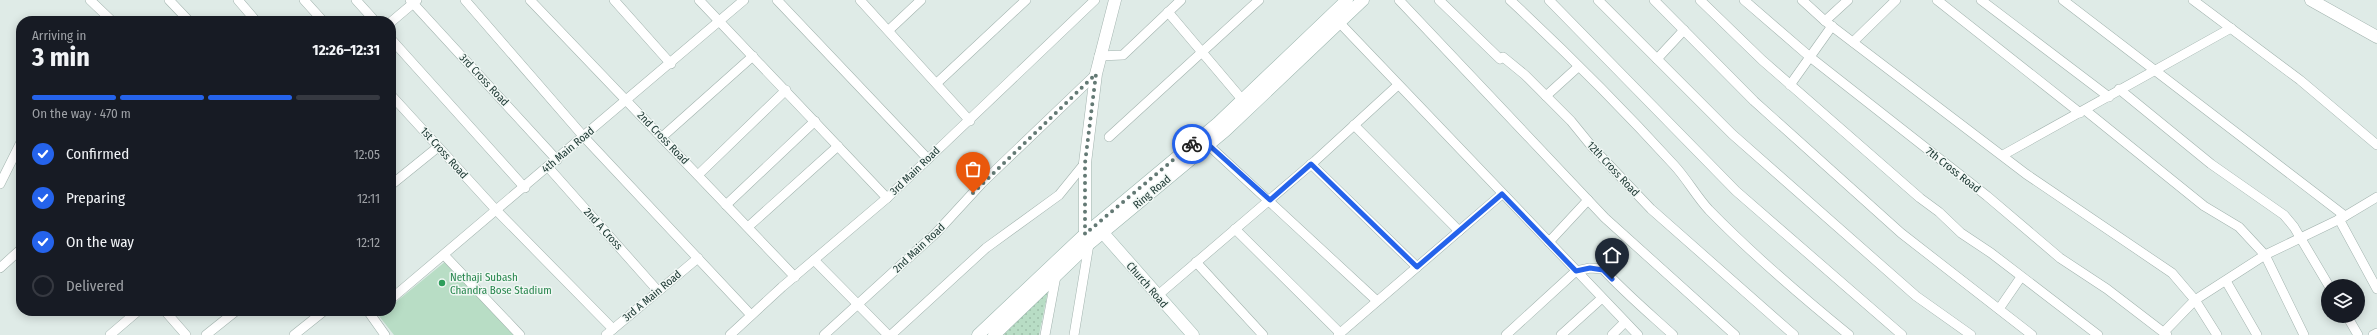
<!DOCTYPE html>
<meta charset="utf-8">
<style>
body{margin:0;font-family:"Fira Sans Condensed",sans-serif;background:#242831;color:#f1f3f6;height:100vh;display:flex;flex-direction:column;font-size:15px;white-space:nowrap}
*{box-sizing:border-box;margin:0}
p{font-size:13px;color:#9ea1a6}
.icon{flex:none;width:22px;height:22px;fill:none;stroke:currentColor;stroke-width:2;stroke-linecap:round;stroke-linejoin:round}
.map{position:relative;flex:1;overflow:hidden}
.details{position:absolute;left:16px;top:16px;width:380px;height:300px;display:flex;flex-direction:column;background:#171b24;border-radius:16px;box-shadow:0 2px 10px #0003}
.details>*{flex:none}
.fabs{position:absolute;left:2321px;top:279px;display:grid;gap:8px}
.fabs a{display:grid;place-items:center;width:44px;height:44px;border-radius:50%;background:#171b24;box-shadow:0 2px 10px #0003;font-size:20px}
.pin{position:absolute;display:grid;place-items:center;width:34px;height:34px;color:#fff;margin:-41px -17px;border-radius:50% 50% 50% 0;rotate:-45deg;box-shadow:0 0 4px #0007}
.pin .icon{rotate:45deg}
.courier{position:absolute;display:grid;place-items:center;width:40px;height:40px;margin:-20px;border:3px solid #2563eb;border-radius:50%;background:#fff;color:#222;box-shadow:0 1px 5px #0007}
.head em{font-style:normal;font-weight:700}
.head div{display:flex;flex-direction:column-reverse}
.head{display:flex;align-items:center;justify-content:space-between;height:68px;padding:0 16px}
h1{font-size:26px;font-weight:700;line-height:30px}
.bar{display:grid;grid-template-columns:repeat(4,1fr);gap:6px 4px;align-content:center;height:48px;padding:0 16px}
.bar i{height:5px;border-radius:3px;background:#363941}
.bar .on{background:#2563eb}
.bar p{grid-column:span 4}
ol{padding:0 16px;list-style:none}
li{display:flex;align-items:center;gap:12px;height:44px}
li p{margin-inline-start:auto}
li .icon{padding:4px;border-radius:50%;background:#2563eb;color:#fff;stroke-width:4}
li:last-child{color:#9ea1a6}
li i{width:22px;height:22px;border:2px solid #363941;border-radius:50%}
.map>svg:first-child{display:block}
.grass{fill:url(#grass-dots)}
.pitch{fill:#b8ddc5}
.lines{fill:none;stroke-linecap:round;stroke-linejoin:round}
.minor-casing{stroke:#a2b3ae;stroke-width:10}
.tertiary-casing{stroke:#a2b3ae;stroke-width:13}
.secondary-casing{stroke:#9eb7b0;stroke-width:13}
.minor{stroke:#fff;stroke-width:9}
.tertiary{stroke:#fff;stroke-width:12}
.secondary{stroke:#fff;stroke-width:12}
.done{stroke:#637974;stroke-width:4;stroke-dasharray:0 7.2}
.route{stroke:#2563eb;stroke-width:5}
.leisure-dot{fill:#2e9e5b;stroke:#f0f7f4;stroke-width:1.5}
.labels{text-anchor:middle;dominant-baseline:central;stroke-width:3;stroke-linejoin:round;paint-order:stroke}
.street-label{font-size:11px;fill:#203b36;stroke:#f0f7f4}
.leisure-label{font-size:11px;fill:#27864d;stroke:#f0f7f4;text-anchor:start}
</style>
<div class="map">
<svg width="2377" height="335" viewBox="0 0 2377 335">
<defs>
<pattern id="grass-dots" width="8" height="8" patternUnits="userSpaceOnUse"><rect width="8" height="8" fill="#b8ddc5"/><path d="M2 2h.1M6 6h.1" fill="none" stroke="#9ebfaa" stroke-width="1.8" stroke-linecap="round"/></pattern>
</defs>
<rect width="100%" height="100%" fill="#dfebe7"/>
<polygon class="grass" points="1048,291 1039,335 1002,335"/>
<polygon class="pitch" points="446,261 514,335 394,335 379,316 384,311 391,311 391,306"/>
<g class="lines">
<g class="minor-casing">
<g id="minor">
<polyline points="90,0 112,21"/>
<polyline points="169,0 189,21"/>
<polyline points="238,0 256,21"/>
<polyline points="304,0 323,21"/>
<polyline points="356,0 375,21"/>
<polyline points="410,0 557,160"/>
<polyline points="465,0 584,137 751,315"/>
<polyline points="530,0 795,277"/>
<polyline points="614,0 671,64"/>
<polyline points="699,0 887,198"/>
<polyline points="777,0 928,159"/>
<polyline points="860,0 970,121"/>
<polyline points="1399,0 1605,218 1735,335"/>
<polyline points="1439,0 1500,59 1503,57 1525,75 1571,121 1593,148 1651,209 1794,335"/>
<path d="M1510 0C1567 53 1622 108 1674 165 1687 179 1696 196 1709 210 1753 255 1801 296 1849 335"/>
<polyline points="1549,0 1736,191 1902,335"/>
<polyline points="1598,0 1732,134 1916,296 1971,335"/>
<polyline points="1654,0 1754,101 1901,233 2032,335"/>
<polyline points="1700,0 1762,60 1920,198 1939,212 1961,233 1991,253 2098,335"/>
<polyline points="1744,0 1810,57 1987,196 2060,258 2107,289 2167,335"/>
<polyline points="1802,0 1825,21 2026,174 2172,273 2195,300 2217,335"/>
<polyline points="1937,0 2080,113"/>
<polyline points="1981,0 2109,97"/>
<polyline points="2063,0 2345,216"/>
<polyline points="2193,0 2300,80 2377,145"/>
<polyline points="1168,12 1240,97 1244,97"/>
<polyline points="1335,18 1638,335"/>
<polyline points="1825,21 1848,0"/>
<polyline points="391,22 417,0"/>
<polyline points="889,30 921,0"/>
<polyline points="391,39 525,188"/>
<polyline points="1853,42 1896,0"/>
<polyline points="1099,56 1123,55 1181,0"/>
<polyline points="1657,59 1684,30"/>
<polyline points="937,83 1026,0"/>
<polyline points="1790,85 1832,26"/>
<polyline points="2119,89 2211,164 2284,215 2294,227 2329,286"/>
<polyline points="391,95 497,211 613,329"/>
<polyline points="1546,96 1578,67"/>
<polyline points="2085,110 2204,206 2239,227 2265,255 2304,335"/>
<polyline points="1354,125 1459,231"/>
<polyline points="662,137 753,56"/>
<polyline points="1109,137 1259,0"/>
<polyline points="1204,141 1377,301"/>
<polyline points="2003,155 2231,28"/>
<polyline points="1311,164 1417,267"/>
<polyline points="548,167 658,291"/>
<polyline points="698,175 786,90"/>
<polyline points="0,184 21,142"/>
<polyline points="391,185 438,147"/>
<polyline points="726,205 815,121"/>
<polyline points="2339,219 2377,289"/>
<polyline points="748,227 838,146"/>
<polyline points="1235,229 1340,333"/>
<polyline points="1549,242 1588,200"/>
<polyline points="444,255 520,335"/>
<polyline points="814,260 888,335"/>
<polyline points="1196,262 1263,335"/>
<polyline points="0,268 21,249"/>
<polyline points="2226,281 2257,335"/>
<polyline points="1157,296 1315,161 1398,85"/>
<polyline points="391,299 744,0"/>
<polyline points="1999,309 2021,277"/>
<polyline points="165,311 186,335"/>
<polyline points="368,311 385,335"/>
<polyline points="2347,316 2358,335"/>
<polyline points="2164,332 2195,300 2265,255 2342,218 2377,197"/>
<polyline points="110,335 138,311"/>
<polyline points="206,335 236,311"/>
<polyline points="294,335 324,311"/>
<polyline points="606,335 698,258"/>
<polyline points="730,335 782,287 887,198 1095,0"/>
<polyline points="824,335 936,233 982,183 1096,74"/>
<polyline points="891,335 986,248 1059,195 1085,163"/>
<polyline points="1045,335 1056,276"/>
<polyline points="1074,335 1089,244"/>
<polyline points="1338,335 1502,194"/>
<path d="M1506 335 1576 271 1590 268 1603 269C1625 293 1650 314 1673 335"/>
<polyline points="1561,335 1602,298"/>
<polyline points="1612,335 1625,322"/>
<polyline points="2373,335 2377,333"/>
</g>
</g>
<g class="tertiary-casing">
<g id="tertiary">
<polyline points="2311,0 2377,37"/>
<polyline points="1088,241 1085,234 1085,163 1096,74 1115,0"/>
</g>
</g>
<g class="secondary-casing">
<g id="secondary">
<polyline points="1103,233 1193,335"/>
<polyline points="978,335 1085,234 1218,123 1347,0"/>
<polyline points="994,335 1089,244 1225,131 1363,0"/>
</g>
</g>
<use href="#minor" class="minor"/>
<use href="#tertiary" class="tertiary"/>
<use href="#secondary" class="secondary"/>
</g>
<g class="lines">
<polyline class="done" points="973,193 1096,74 1085,163 1085,234 1192,144"/>
<polyline class="route" points="1192,144 1200,137 1270,200 1311,164 1417,267 1502,194 1576,271 1590,268 1603,270 1612,279"/>
</g>
<circle class="leisure-dot" cx="442" cy="283" r="4"/>
<g class="labels">
<g class="street-label">
<text transform="translate(484 80) rotate(47)">3rd Cross Road</text>
<text transform="translate(663 138) rotate(46)">2nd Cross Road</text>
<text transform="translate(568 150) rotate(-40)">4th Main Road</text>
<text transform="translate(444 153) rotate(48)">1st Cross Road</text>
<text transform="translate(1613 169) rotate(47)">12th Cross Road</text>
<text transform="translate(1953 170) rotate(38)">7th Cross Road</text>
<text transform="translate(915 171) rotate(-44)">3rd Main Road</text>
<text transform="translate(1152 192) rotate(-40)">Ring Road</text>
<text transform="translate(603 229) rotate(48)">2nd A Cross</text>
<text transform="translate(919 248) rotate(-43)">2nd Main Road</text>
<text transform="translate(1147 285) rotate(49)">Church Road</text>
<text transform="translate(652 296) rotate(-40)">3rd A Main Road</text>
</g>
<g class="leisure-label">
<text x="450" y="277">Nethaji Subash<tspan x="450" dy="13">Chandra Bose Stadium</tspan></text>
</g>
</g>
</svg>
<div class="fabs">
<a><svg class="icon" aria-label="layers" viewBox="0 0 24 24"><path d="M12 4l9 5-9 5-9-5zM3 14l9 5 9-5"/></svg></a>
</div>
<div class="pin" style="left:973px;top:193px;background:#ea580c"><svg class="icon" aria-label="bag" viewBox="0 0 24 24"><path d="M5 8h14l-1 12H6zM9 8a3 3 0 0 1 6 0"/></svg></div>
<div class="pin" style="left:1612px;top:279px;background:#1f2937"><svg class="icon" aria-label="home" viewBox="0 0 24 24"><path d="M3 11l9-7 9 7M6 9v11h12V9"/></svg></div>
<div class="courier" style="left:1192px;top:144px"><svg class="icon" aria-label="bike" viewBox="0 0 24 24"><circle cx="6" cy="16" r="4"/><circle cx="18" cy="16" r="4"/><path d="M6 16l4-8h5l3 8M10 8l3 8H6M13 5h3"/></svg></div>
<section class="details">
<div class="head"><div><h1>3 min</h1><p>Arriving in</p></div><em>12:26–12:31</em></div>
<div class="bar"><i class="on"></i><i class="on"></i><i class="on"></i><i></i><p>On the way · 470 m</p></div>
<ol>
<li><svg class="icon" aria-label="check" viewBox="0 0 24 24"><path d="M5 12l5 5 9-10"/></svg>Confirmed<p>12:05</p></li>
<li><svg class="icon" aria-label="check" viewBox="0 0 24 24"><path d="M5 12l5 5 9-10"/></svg>Preparing<p>12:11</p></li>
<li><svg class="icon" aria-label="check" viewBox="0 0 24 24"><path d="M5 12l5 5 9-10"/></svg>On the way<p>12:12</p></li>
<li><i></i>Delivered</li>
</ol>
</section>
</div>
